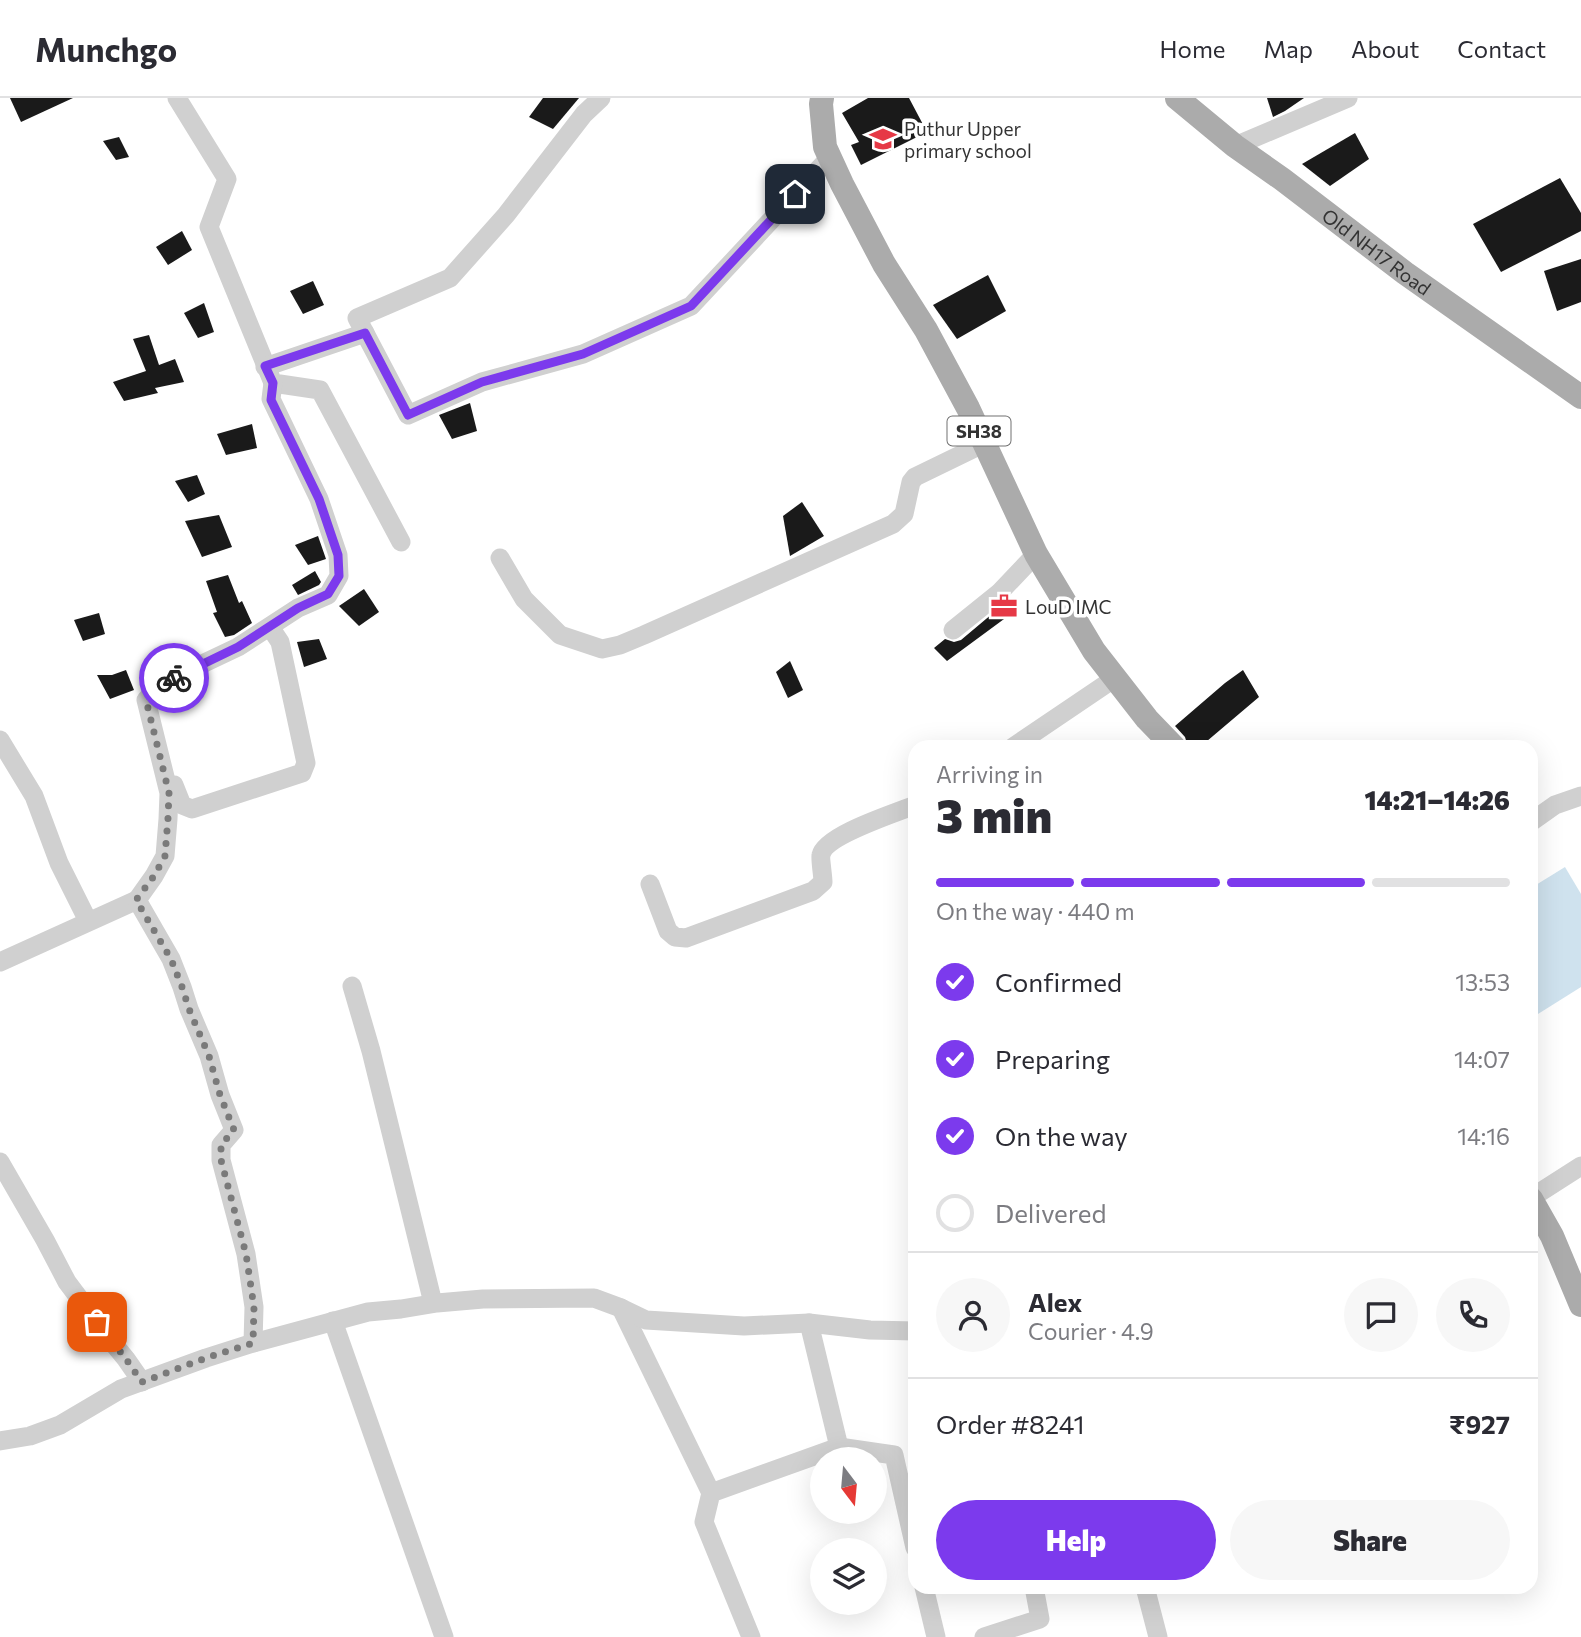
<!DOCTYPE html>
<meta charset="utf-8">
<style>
body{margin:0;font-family:Commissioner,sans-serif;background:#f7f7f7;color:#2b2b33;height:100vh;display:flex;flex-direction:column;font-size:26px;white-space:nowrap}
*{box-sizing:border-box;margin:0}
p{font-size:23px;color:#7c7c81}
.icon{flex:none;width:38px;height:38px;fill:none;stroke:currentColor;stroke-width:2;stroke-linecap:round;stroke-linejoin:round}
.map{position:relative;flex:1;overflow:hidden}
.sheet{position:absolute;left:908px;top:642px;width:630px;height:854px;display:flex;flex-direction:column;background:#fff;border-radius:21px;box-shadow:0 7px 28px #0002}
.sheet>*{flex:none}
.needle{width:46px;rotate:164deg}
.tools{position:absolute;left:810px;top:1349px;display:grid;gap:14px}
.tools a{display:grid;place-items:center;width:77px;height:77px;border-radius:50%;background:#fff;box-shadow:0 7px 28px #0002;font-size:35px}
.pin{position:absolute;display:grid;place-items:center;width:60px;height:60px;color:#fff;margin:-30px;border-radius:14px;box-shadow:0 4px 10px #0006}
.courier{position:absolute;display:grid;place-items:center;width:70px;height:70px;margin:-35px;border:5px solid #7c3aed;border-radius:50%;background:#fff;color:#222;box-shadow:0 2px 9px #0007}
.overview em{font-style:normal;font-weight:800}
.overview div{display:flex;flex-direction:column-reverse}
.overview{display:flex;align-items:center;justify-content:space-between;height:119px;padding:0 28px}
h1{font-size:46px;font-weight:800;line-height:52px}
.bar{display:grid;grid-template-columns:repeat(4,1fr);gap:10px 7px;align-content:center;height:84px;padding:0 28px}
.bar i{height:9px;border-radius:5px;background:#e1e1e2}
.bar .selected{background:#7c3aed}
.bar p{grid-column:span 4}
.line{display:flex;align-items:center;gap:18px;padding:0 28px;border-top:2px solid #e1e1e2}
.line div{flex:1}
.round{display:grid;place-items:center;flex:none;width:74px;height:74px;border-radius:37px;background:#f7f7f7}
ol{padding:0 28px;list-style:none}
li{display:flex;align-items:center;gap:21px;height:77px}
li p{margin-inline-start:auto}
li .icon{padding:7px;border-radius:50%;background:#7c3aed;color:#fff;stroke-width:4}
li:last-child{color:#7c7c81}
li i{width:38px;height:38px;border:4px solid #e1e1e2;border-radius:50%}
.cta{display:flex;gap:14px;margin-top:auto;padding:14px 28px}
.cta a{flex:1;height:80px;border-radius:42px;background:#7c3aed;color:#fff;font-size:28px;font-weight:800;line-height:80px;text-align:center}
.cta a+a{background:#f7f7f7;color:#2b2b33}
header{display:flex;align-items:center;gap:42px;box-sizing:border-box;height:98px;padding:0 35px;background:#fff;border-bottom:2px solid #e1e1e2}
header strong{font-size:33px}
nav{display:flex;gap:38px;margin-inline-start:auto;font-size:24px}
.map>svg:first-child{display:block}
.water{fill:#cfe2ee}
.building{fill:#1a1a1a}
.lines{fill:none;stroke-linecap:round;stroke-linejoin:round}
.minor{stroke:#d0d0d0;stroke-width:19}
.major{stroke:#ababab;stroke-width:24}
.done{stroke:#7a7a7a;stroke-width:7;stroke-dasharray:0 12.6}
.route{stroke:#7c3aed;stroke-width:9}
.labels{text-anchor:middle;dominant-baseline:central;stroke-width:7;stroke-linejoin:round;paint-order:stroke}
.shield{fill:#fff;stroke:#707070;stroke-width:2}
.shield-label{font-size:18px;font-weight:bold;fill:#333}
.poi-label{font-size:19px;fill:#333;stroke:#fff;text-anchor:start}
.street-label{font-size:19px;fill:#333;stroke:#fff}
</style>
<header>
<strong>Munchgo</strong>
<nav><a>Home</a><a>Map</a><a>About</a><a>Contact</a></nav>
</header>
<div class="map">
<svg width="1581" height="1539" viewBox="0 0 1581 1539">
<rect width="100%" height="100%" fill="#fff"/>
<polygon class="water" points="1565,769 1581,796 1581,889 1538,916 1531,906 1531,790"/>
<g class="building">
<polygon points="10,0 73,0 21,24"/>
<polygon points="543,0 579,0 553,31 529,19"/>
<polygon points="868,0 909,0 927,34 861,67 851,47 859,44 842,15"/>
<polygon points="1267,0 1304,0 1285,13 1273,19"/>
<polygon points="1355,35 1369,61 1330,88 1302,66"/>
<polygon points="119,39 129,59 116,62 103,43"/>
<polygon points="1560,80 1581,115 1581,133 1501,174 1473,126"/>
<polygon points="182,133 192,152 168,167 156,149"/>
<polygon points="1581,161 1581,204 1557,213 1544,173"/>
<polygon points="988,177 1006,213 957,241 933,207"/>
<polygon points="313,183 324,207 303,216 290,193"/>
<polygon points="204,205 214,234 198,240 184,215"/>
<polygon points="149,237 159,267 175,261 184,284 155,290 158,295 124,303 113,284 146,273 133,241"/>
<polygon points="470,305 477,333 452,341 439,317"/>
<polygon points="252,326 257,350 226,357 217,336"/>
<polygon points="197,377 205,396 188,404 175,383"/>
<polygon points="802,404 824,438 790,458 783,418"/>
<polygon points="219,417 232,449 202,459 185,423"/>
<polygon points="318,438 326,461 308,467 295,447"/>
<polygon points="315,473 321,484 319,487 298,497 292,487"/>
<polygon points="228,477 239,505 242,503 252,525 234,537 225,539 213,515 217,514 206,483"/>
<polygon points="364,491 379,514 359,528 339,508"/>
<polygon points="1011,500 1019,510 947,563 934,550 945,541 954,544 961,542"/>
<polygon points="99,515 105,536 83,543 74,522"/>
<polygon points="319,541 327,561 304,569 297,544"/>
<polygon points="790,563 803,592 788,600 776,574"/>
<polygon points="126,572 134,592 110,601 97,577 112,577"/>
<polygon points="1243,572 1259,599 1200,649 1188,649 1185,639 1175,628 1225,585"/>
</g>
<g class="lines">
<g class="minor">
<polyline points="177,0 227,81 209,129 273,285 320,292 401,444"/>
<polyline points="601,0 584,16 506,117 450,180 357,220 408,317 482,284 583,256 691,208 830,59"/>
<polyline points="1235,48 1348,0"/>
<polyline points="265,269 365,235"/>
<polyline points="500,460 524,501 560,537 602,551 620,547 644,537 893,426 904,416 911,384 915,379 985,345"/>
<polyline points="953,532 999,495 1036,456"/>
<polyline points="0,642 34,698 59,765 88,823"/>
<polyline points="1013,649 1115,580"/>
<polyline points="172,687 174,687 182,707 192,711 302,675 306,665 280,544 270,529"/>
<polyline points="1531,724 1555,707 1581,698"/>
<path d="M650 786 668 833 675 839 686 840 813 793 823 784C823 778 820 761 821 757 825 737 896 715 915 707"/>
<polyline points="0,864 137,802"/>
<polyline points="352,888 371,953 433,1205"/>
<polyline points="0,1064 45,1142 67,1184 112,1244 126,1261 142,1284"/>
<polyline points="1531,1100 1581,1068"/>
<polyline points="621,1210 711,1395"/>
<polyline points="333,1223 444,1539"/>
<polyline points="809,1225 839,1349"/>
<polyline points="253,1245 254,1209 246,1156 221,1062 221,1047 234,1032 220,997 209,958 189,911 182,889 171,861 137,802 154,778 165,758 168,721 169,695 146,602 160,586 238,549 298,510 328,497 339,478 338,457 319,401 271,301 273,285"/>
<polyline points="0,1343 30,1338 60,1327 121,1291 206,1260 253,1245 368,1214 401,1211 437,1205 483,1201 594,1200 621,1210 646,1222 744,1228 809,1225 870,1232 915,1233"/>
<polyline points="924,1489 936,1539"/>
<polyline points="1145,1489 1158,1539"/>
<polyline points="751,1539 704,1424 711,1395 839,1349 894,1357 915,1450"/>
<polyline points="984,1539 1040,1521 1034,1489"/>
</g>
<g class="major">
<polyline points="822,0 821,6 825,49 842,86 884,166 926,232 968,310 1036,456 1094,553 1147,621 1174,649"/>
<path id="s1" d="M1177 0 1235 48 1282 81 1405 175 1581 299"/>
<polyline points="1531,1101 1552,1138 1581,1207"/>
</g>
</g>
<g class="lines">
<polyline class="done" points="97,1224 126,1261 142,1284 206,1260 253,1245 254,1209 246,1156 221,1062 221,1047 234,1032 220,997 209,958 189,911 182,889 171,861 136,802 154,778 165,758 168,720 169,695 146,602 160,586 174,580"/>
<polyline class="route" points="174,580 238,549 298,510 328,496 339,478 338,457 319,401 271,302 273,285 265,268 365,235 408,317 482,284 583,256 691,208 795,96"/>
</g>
<defs>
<g id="school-bare" transform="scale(2.1)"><path d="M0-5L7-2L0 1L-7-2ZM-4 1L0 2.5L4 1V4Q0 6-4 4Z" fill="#e63946" stroke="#fff" stroke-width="2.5" paint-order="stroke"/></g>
<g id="office-bare" transform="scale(2.1)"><path d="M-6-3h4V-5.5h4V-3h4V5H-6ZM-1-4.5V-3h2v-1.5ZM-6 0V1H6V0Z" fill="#e63946" stroke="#fff" stroke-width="2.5" paint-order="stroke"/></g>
</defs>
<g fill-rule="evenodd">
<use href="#school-bare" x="883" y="41"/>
<use href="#office-bare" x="1004" y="508"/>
</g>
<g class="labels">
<rect class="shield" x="947.5" y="318.5" width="63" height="29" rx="5"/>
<g class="shield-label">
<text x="979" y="333">SH38</text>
</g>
<g class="poi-label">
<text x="904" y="30">Puthur Upper<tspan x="904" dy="22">primary school</tspan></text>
<text x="1025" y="508">LouD IMC</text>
</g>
<g class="street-label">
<text stroke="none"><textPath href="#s1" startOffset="252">Old NH17 Road</textPath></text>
</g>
</g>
</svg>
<div class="tools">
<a><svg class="needle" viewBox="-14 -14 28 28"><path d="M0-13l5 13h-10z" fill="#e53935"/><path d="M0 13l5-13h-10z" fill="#7c7c81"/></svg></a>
<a><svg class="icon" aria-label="layers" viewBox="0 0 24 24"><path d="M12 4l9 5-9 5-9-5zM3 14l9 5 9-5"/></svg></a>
</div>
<div class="pin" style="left:97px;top:1224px;background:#ea580c"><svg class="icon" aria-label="bag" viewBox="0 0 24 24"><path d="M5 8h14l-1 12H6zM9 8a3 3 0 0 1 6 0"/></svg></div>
<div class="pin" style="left:795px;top:96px;background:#1f2937"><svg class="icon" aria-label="home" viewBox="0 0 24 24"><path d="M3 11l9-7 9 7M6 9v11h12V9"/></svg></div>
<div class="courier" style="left:174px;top:580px"><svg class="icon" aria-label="bike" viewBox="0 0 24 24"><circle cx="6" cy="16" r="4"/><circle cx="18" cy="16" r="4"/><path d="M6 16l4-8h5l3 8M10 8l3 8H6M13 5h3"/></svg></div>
<section class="sheet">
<div class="overview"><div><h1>3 min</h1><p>Arriving in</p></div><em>14:21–14:26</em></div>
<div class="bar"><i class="selected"></i><i class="selected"></i><i class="selected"></i><i></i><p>On the way · 440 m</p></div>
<ol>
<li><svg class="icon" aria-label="check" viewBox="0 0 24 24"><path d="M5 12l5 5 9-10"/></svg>Confirmed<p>13:53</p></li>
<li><svg class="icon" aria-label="check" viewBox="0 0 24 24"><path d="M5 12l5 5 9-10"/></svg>Preparing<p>14:07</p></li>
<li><svg class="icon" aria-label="check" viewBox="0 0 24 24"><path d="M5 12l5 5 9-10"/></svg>On the way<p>14:16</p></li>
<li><i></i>Delivered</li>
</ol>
<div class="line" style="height:126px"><a class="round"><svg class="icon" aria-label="person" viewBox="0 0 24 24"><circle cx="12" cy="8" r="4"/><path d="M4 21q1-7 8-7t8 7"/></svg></a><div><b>Alex</b><p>Courier · 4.9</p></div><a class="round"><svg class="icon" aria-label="chat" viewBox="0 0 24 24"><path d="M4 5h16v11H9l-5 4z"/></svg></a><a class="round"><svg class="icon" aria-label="phone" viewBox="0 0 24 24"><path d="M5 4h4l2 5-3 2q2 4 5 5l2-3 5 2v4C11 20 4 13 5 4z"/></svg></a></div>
<div class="line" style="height:91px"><div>Order #8241</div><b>₹927</b></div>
<div class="cta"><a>Help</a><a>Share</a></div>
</section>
</div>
